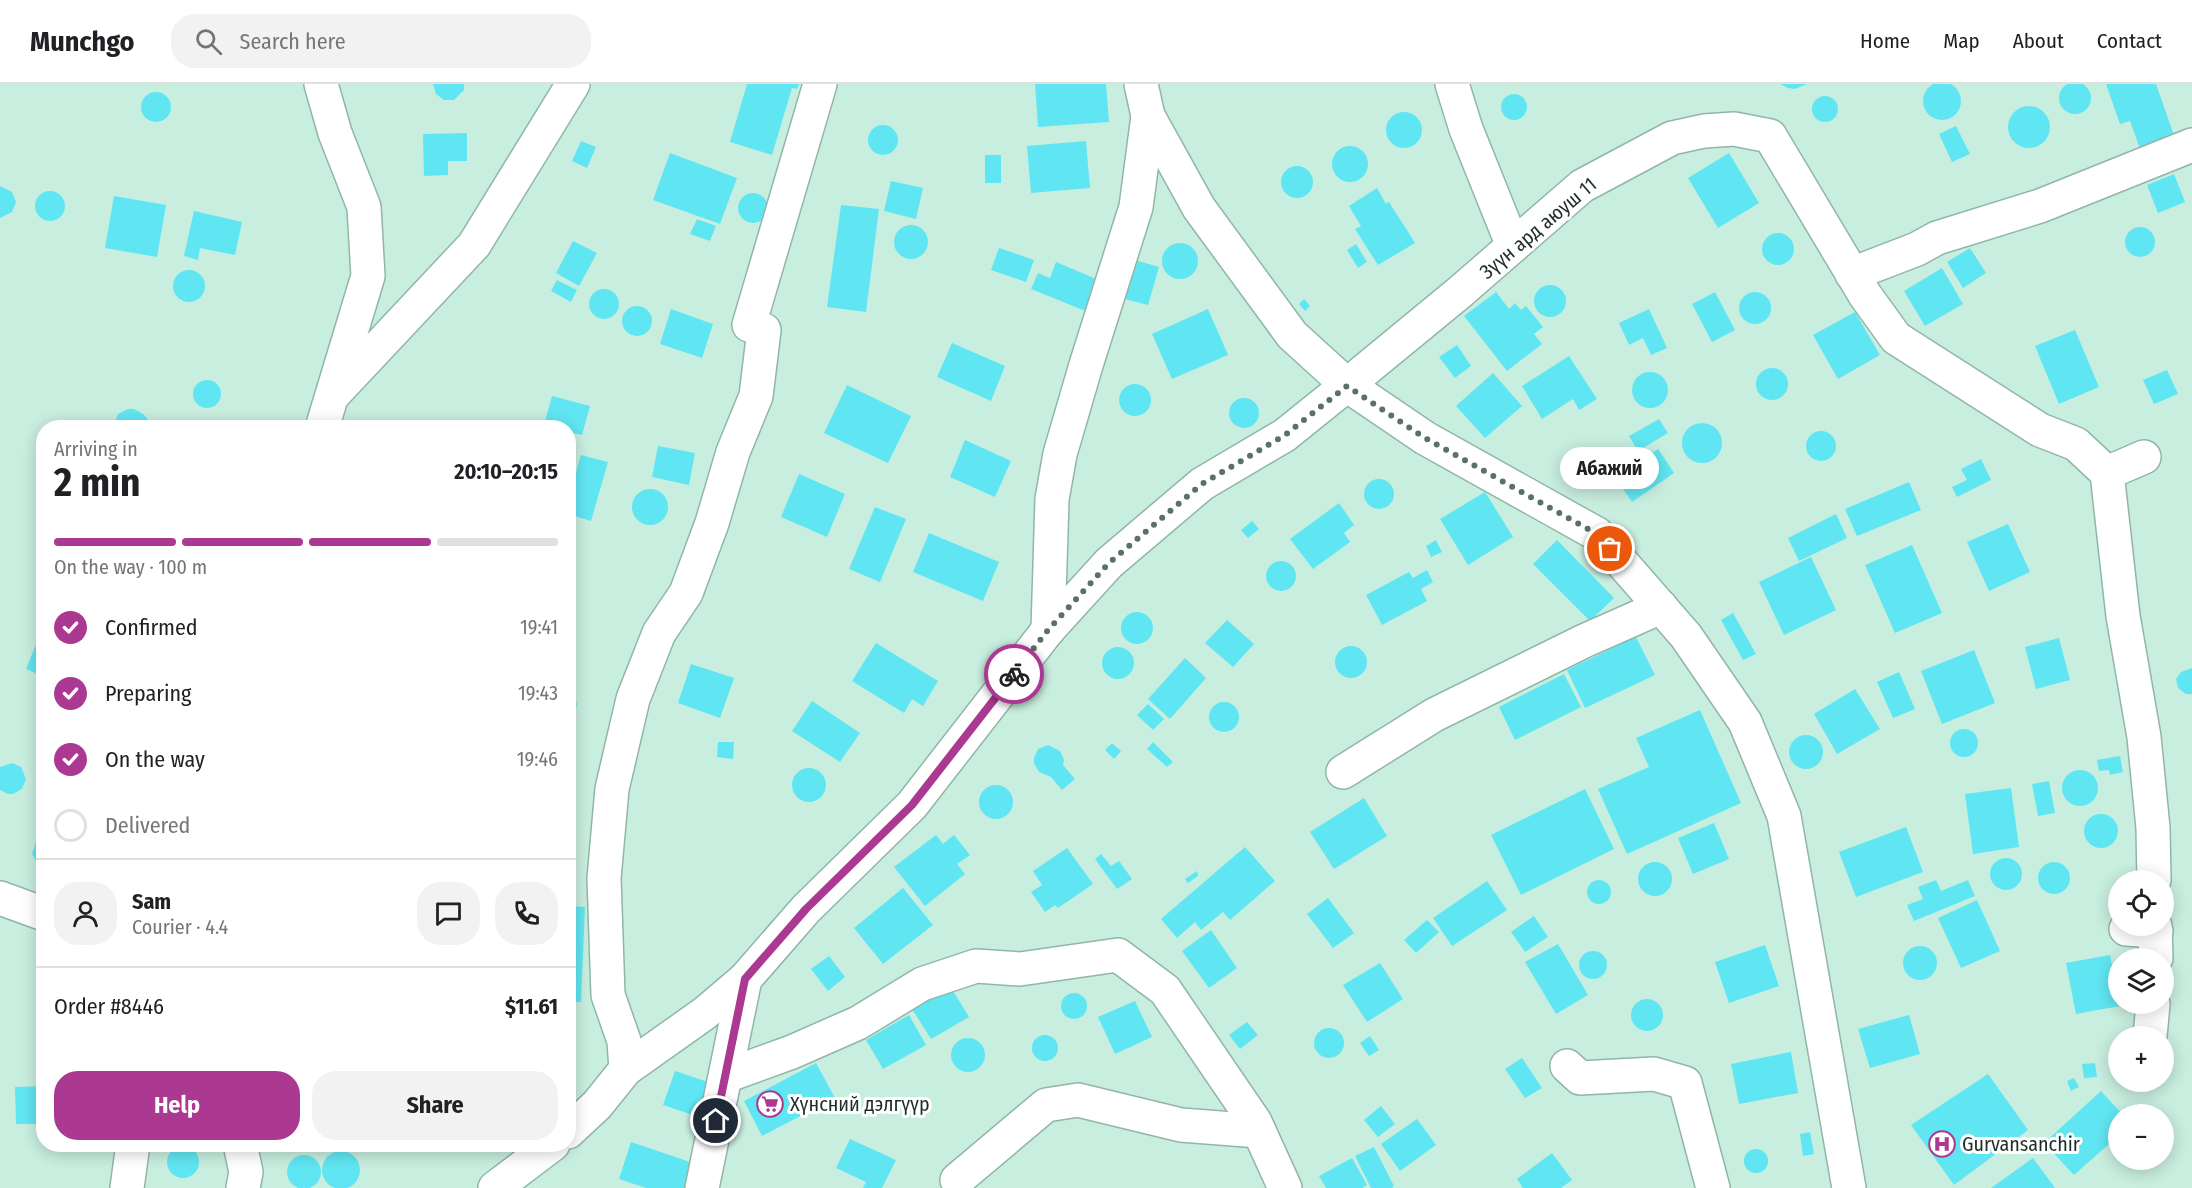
<!DOCTYPE html>
<meta charset="utf-8">
<style>
body{margin:0;font-family:"Fira Sans Condensed",sans-serif;background:#f2f2f2;color:#202124;height:100vh;display:flex;flex-direction:column;font-size:22px;white-space:nowrap}
*{box-sizing:border-box;margin:0}
p{font-size:20px;color:#757577}
.icon{flex:none;width:33px;height:33px;fill:none;stroke:currentColor;stroke-width:2;stroke-linecap:round;stroke-linejoin:round}
.map{position:relative;flex:1;overflow:hidden}
.panel{position:absolute;left:36px;top:336px;width:540px;height:732px;display:flex;flex-direction:column;background:#fff;border-radius:24px;box-shadow:0 3px 15px #0003}
.panel>*{flex:none}
.tools{position:absolute;left:2108px;top:786px;display:grid;gap:12px}
.tools a{display:grid;place-items:center;width:66px;height:66px;border-radius:50%;background:#fff;box-shadow:0 3px 15px #0003;font-size:30px}
.pin{position:absolute;display:grid;place-items:center;width:51px;height:51px;color:#fff;margin:-26px;border:3px solid #fff;border-radius:50%;box-shadow:0 2px 6px #0007}
.courier{position:absolute;display:grid;place-items:center;width:60px;height:60px;margin:-30px;border:4px solid #ab3891;border-radius:50%;background:#fff;color:#222;box-shadow:0 2px 8px #0007}
.bubble{position:absolute;height:42px;border-radius:21px;background:#fff;box-shadow:0 3px 15px #0003;font-size:20px;font-weight:700;line-height:42px;text-align:center}
.summary em{font-style:normal;font-weight:700}
.summary div{display:flex;flex-direction:column-reverse}
.summary{display:flex;align-items:center;justify-content:space-between;height:102px;padding:0 18px}
h1{font-size:39px;font-weight:700;line-height:45px}
.bar{display:grid;grid-template-columns:repeat(4,1fr);gap:9px 6px;align-content:center;height:72px;padding:0 18px}
.bar i{height:8px;border-radius:4px;background:#e0e0e0}
.bar .current{background:#ab3891}
.bar p{grid-column:span 4}
.line{display:flex;align-items:center;gap:15px;padding:0 18px;border-top:2px solid #e0e0e0}
.line div{flex:1}
.round{display:grid;place-items:center;flex:none;width:63px;height:63px;border-radius:24px;background:#f2f2f2}
ol{padding:0 18px;list-style:none}
li{display:flex;align-items:center;gap:18px;height:66px}
li p{margin-inline-start:auto}
li .icon{padding:6px;border-radius:50%;background:#ab3891;color:#fff;stroke-width:4}
li:last-child{color:#757577}
li i{width:33px;height:33px;border:3px solid #e0e0e0;border-radius:50%}
.primary-button{display:flex;gap:12px;margin-top:auto;padding:12px 18px}
.primary-button a{flex:1;height:69px;border-radius:24px;background:#ab3891;color:#fff;font-size:24px;font-weight:700;line-height:69px;text-align:center}
.primary-button a+a{background:#f2f2f2;color:#202124}
header{display:flex;align-items:center;gap:36px;box-sizing:border-box;height:84px;padding:0 30px;background:#fff;border-bottom:2px solid #e0e0e0}
header strong{font-size:28px}
nav{display:flex;gap:33px;margin-inline-start:auto;font-size:21px}
.search{width:420px;height:54px;background:#f2f2f2;display:flex;align-items:center;gap:15px;box-sizing:border-box;padding:0 21px;border-radius:24px;color:#757577;font-size:22px}
.map>svg:first-child{display:block}
.building{fill:#60e6f2}
.lines{fill:none;stroke-linecap:round;stroke-linejoin:round}
.street-casing{stroke:#91b6a7;stroke-width:36}
.street{stroke:#fff;stroke-width:33}
.done{stroke:#5a7169;stroke-width:6;stroke-dasharray:0 10.8}
.route{stroke:#ab3891;stroke-width:8}
.labels{text-anchor:middle;dominant-baseline:central;stroke-width:6;stroke-linejoin:round;paint-order:stroke}
.street-label{font-size:20px;fill:#1f2e29;stroke:#fff}
.poi-label{font-size:20px;fill:#1f2e29;stroke:#fff;text-anchor:start}
</style>
<header>
<strong>Munchgo</strong>
<div class="search"><svg class="icon" aria-label="search" viewBox="0 0 24 24"><circle cx="10" cy="10" r="6"/><path d="M15 15l6 6"/></svg>Search here</div>
<nav><a>Home</a><a>Map</a><a>About</a><a>Contact</a></nav>
</header>
<div class="map">
<svg width="2192" height="1104" viewBox="0 0 2192 1104">
<rect width="100%" height="100%" fill="#c8eedf"/>
<g class="building">
<circle cx="1942" cy="17" r="19"/>
<circle cx="2075" cy="14" r="16"/>
<polygon points="433,0 464,0 464,6 454,16 444,16 436,10"/>
<polygon points="747,0 799,0 797,5 792,4 772,71 730,58"/>
<polygon points="1035,0 1106,0 1109,38 1038,43"/>
<polygon points="1780,0 1807,0 1795,5 1788,4"/>
<polygon points="2106,0 2156,0 2175,54 2140,65 2130,37 2120,40"/>
<circle cx="156" cy="23" r="15"/>
<circle cx="1514" cy="23" r="13"/>
<circle cx="1825" cy="25" r="13"/>
<circle cx="2029" cy="43" r="21"/>
<circle cx="1404" cy="46" r="18"/>
<circle cx="883" cy="56" r="15"/>
<polygon points="1956,42 1970,70 1952,78 1939,50"/>
<polygon points="467,49 467,77 448,77 448,91 424,92 423,50"/>
<polygon points="581,57 596,63 587,84 572,77"/>
<polygon points="1086,57 1090,104 1031,109 1027,62"/>
<circle cx="1350" cy="80" r="18"/>
<polygon points="670,69 737,94 720,140 653,116"/>
<polygon points="1729,69 1759,119 1718,144 1688,94"/>
<rect x="985" y="71" width="16" height="28"/>
<circle cx="1297" cy="98" r="16"/>
<polygon points="2174,90 2185,118 2158,129 2147,101"/>
<polygon points="891,97 923,104 916,135 884,127"/>
<polygon points="0,102 12,108 16,118 12,128 0,134"/>
<polygon points="1377,104 1386,120 1389,118 1415,159 1378,181 1355,145 1361,142 1349,122"/>
<circle cx="50" cy="122" r="15"/>
<circle cx="753" cy="124" r="15"/>
<polygon points="114,112 166,121 157,173 105,164"/>
<polygon points="841,121 879,125 866,228 827,223"/>
<polygon points="194,127 242,138 235,171 200,164 198,176 184,172"/>
<polygon points="697,135 716,142 710,157 690,150"/>
<circle cx="911" cy="158" r="17"/>
<circle cx="2140" cy="158" r="15"/>
<circle cx="1778" cy="165" r="16"/>
<polygon points="573,157 597,169 579,202 556,189"/>
<circle cx="1180" cy="177" r="18"/>
<polygon points="1356,160 1367,178 1358,184 1347,166"/>
<polygon points="999,164 1034,176 1026,198 991,186"/>
<polygon points="1970,164 1986,189 1963,204 1947,178"/>
<polygon points="1135,176 1159,183 1148,221 1125,215"/>
<polygon points="1056,178 1101,197 1088,228 1031,205 1038,189 1050,194"/>
<polygon points="1942,184 1963,220 1925,242 1904,207"/>
<circle cx="189" cy="202" r="16"/>
<polygon points="557,196 577,206 571,218 551,207"/>
<circle cx="1550" cy="217" r="16"/>
<circle cx="604" cy="220" r="15"/>
<circle cx="1755" cy="224" r="16"/>
<polygon points="1496,208 1509,225 1515,219 1521,226 1526,222 1543,243 1534,250 1542,260 1507,287 1464,232"/>
<polygon points="1715,208 1735,246 1712,258 1692,220"/>
<polygon points="1304,215 1310,222 1305,227 1299,220"/>
<circle cx="637" cy="237" r="15"/>
<polygon points="671,225 713,240 702,274 660,260"/>
<polygon points="1208,225 1228,271 1172,295 1152,250"/>
<polygon points="1649,225 1667,264 1651,271 1643,254 1629,261 1619,239"/>
<polygon points="1855,228 1880,271 1838,295 1813,251"/>
<polygon points="2075,246 2099,303 2059,320 2035,262"/>
<polygon points="952,259 1005,282 991,317 937,293"/>
<polygon points="1457,261 1471,282 1455,294 1439,273"/>
<polygon points="1569,272 1597,315 1579,326 1573,315 1542,335 1522,302"/>
<circle cx="1772" cy="300" r="16"/>
<polygon points="2167,286 2178,310 2154,320 2143,296"/>
<circle cx="1650" cy="306" r="18"/>
<polygon points="1493,289 1522,322 1485,354 1456,322"/>
<circle cx="207" cy="310" r="14"/>
<circle cx="1135" cy="316" r="16"/>
<polygon points="847,301 911,332 888,379 824,349"/>
<polygon points="552,312 590,322 582,351 568,348 568,344 544,341"/>
<circle cx="1244" cy="329" r="15"/>
<polygon points="128,325 134,325 143,330 147,334 148,344 113,344 118,330"/>
<polygon points="1659,335 1668,349 1638,367 1629,352"/>
<circle cx="1702" cy="359" r="20"/>
<circle cx="1821" cy="362" r="15"/>
<polygon points="965,356 1011,377 995,413 950,393"/>
<polygon points="658,362 695,369 689,401 652,393"/>
<polygon points="1658,365 1674,389 1632,418 1616,395"/>
<polygon points="581,371 608,378 591,437 568,430 568,416"/>
<polygon points="1981,375 1991,396 1957,413 1952,403 1967,396 1961,385"/>
<polygon points="799,390 845,410 827,453 781,433"/>
<circle cx="1379" cy="410" r="15"/>
<polygon points="1909,398 1921,426 1857,452 1845,425"/>
<circle cx="650" cy="423" r="18"/>
<polygon points="1485,408 1513,453 1468,481 1440,435"/>
<polygon points="1339,419 1354,441 1344,449 1350,458 1313,485 1290,455"/>
<polygon points="875,423 906,435 880,498 849,485"/>
<polygon points="1836,430 1847,454 1799,477 1788,454"/>
<polygon points="1252,437 1259,445 1248,454 1241,446"/>
<polygon points="2008,440 2030,488 1989,507 1967,458"/>
<polygon points="929,449 999,478 983,517 913,488"/>
<polygon points="1436,456 1442,468 1431,473 1426,462"/>
<polygon points="1557,456 1614,514 1590,537 1533,480"/>
<polygon points="1912,461 1942,529 1895,549 1865,481"/>
<polygon points="1811,473 1836,526 1784,551 1759,498"/>
<circle cx="1281" cy="492" r="15"/>
<polygon points="1427,486 1433,498 1421,505 1427,517 1382,541 1366,511 1409,488 1413,494"/>
<circle cx="1137" cy="544" r="16"/>
<polygon points="1733,529 1756,570 1743,576 1721,536"/>
<polygon points="1227,536 1254,560 1233,583 1205,559"/>
<polygon points="43,543 44,543 44,593 26,585"/>
<polygon points="1636,553 1655,591 1585,624 1567,586"/>
<polygon points="2059,554 2070,596 2036,605 2025,563"/>
<polygon points="876,559 938,597 923,622 912,615 904,629 852,597"/>
<circle cx="1351" cy="578" r="16"/>
<circle cx="1118" cy="579" r="16"/>
<polygon points="1974,566 1995,619 1942,640 1921,587"/>
<polygon points="1185,574 1206,594 1170,635 1148,615"/>
<polygon points="691,580 734,594 720,634 678,619"/>
<polygon points="2192,584 2192,610 2186,610 2178,604 2176,595 2181,588"/>
<polygon points="1899,588 1915,625 1893,634 1877,598"/>
<polygon points="1564,590 1581,623 1515,656 1499,623"/>
<polygon points="1855,605 1880,645 1837,670 1814,630"/>
<polygon points="568,607 572,610 577,620 574,631 568,636"/>
<polygon points="812,617 860,649 840,678 792,647"/>
<circle cx="1224" cy="633" r="15"/>
<polygon points="1148,620 1164,635 1153,646 1137,631"/>
<polygon points="1700,626 1741,719 1627,770 1598,705 1649,683 1636,654"/>
<circle cx="1964" cy="659" r="14"/>
<circle cx="1806" cy="668" r="17"/>
<polygon points="718,658 734,658 733,675 717,673"/>
<polygon points="1153,658 1173,678 1167,683 1147,665"/>
<polygon points="1112,659 1121,667 1114,675 1105,666"/>
<polygon points="1048,661 1060,667 1064,676 1063,681 1075,695 1062,706 1051,693 1039,688 1034,679 1034,674 1038,665"/>
<polygon points="2120,672 2123,688 2110,691 2109,686 2099,687 2097,676"/>
<polygon points="12,679 21,683 26,695 22,705 13,710 8,710 0,706 0,683"/>
<circle cx="809" cy="701" r="17"/>
<circle cx="2080" cy="704" r="18"/>
<polygon points="2049,697 2055,729 2038,732 2032,700"/>
<circle cx="996" cy="718" r="17"/>
<polygon points="2011,704 2019,763 1973,770 1965,710"/>
<polygon points="1585,705 1614,765 1521,811 1491,751"/>
<polygon points="1364,714 1387,752 1334,785 1310,748"/>
<circle cx="2101" cy="747" r="17"/>
<polygon points="1714,739 1729,775 1693,790 1678,754"/>
<polygon points="1906,743 1923,788 1856,813 1839,768"/>
<polygon points="936,751 943,760 954,751 970,771 957,780 965,790 925,822 894,783"/>
<polygon points="44,754 44,781 37,778 32,770 36,758"/>
<polygon points="1245,763 1275,797 1230,836 1223,828 1201,846 1195,838 1177,854 1161,835"/>
<polygon points="1067,764 1093,800 1058,824 1055,821 1045,828 1031,808 1042,801 1033,787"/>
<polygon points="1101,770 1111,782 1119,777 1132,795 1117,805 1095,775"/>
<circle cx="2006" cy="790" r="16"/>
<circle cx="2054" cy="794" r="16"/>
<circle cx="1655" cy="795" r="17"/>
<polygon points="1197,787 1198,792 1188,799 1185,795"/>
<circle cx="1599" cy="808" r="12"/>
<polygon points="1936,796 1941,807 1968,796 1975,812 1914,837 1907,821 1923,815 1918,803"/>
<polygon points="1487,797 1507,826 1452,862 1433,834"/>
<polygon points="903,804 933,841 883,880 854,844"/>
<polygon points="1328,814 1354,849 1333,864 1307,830"/>
<polygon points="1977,816 2000,867 1961,884 1938,834"/>
<polygon points="568,822 585,823 581,918 568,918"/>
<polygon points="1534,832 1548,853 1525,868 1511,848"/>
<polygon points="1427,836 1439,848 1416,869 1404,856"/>
<polygon points="1211,846 1237,884 1209,904 1182,867"/>
<polygon points="40,857 44,857 44,893 36,892"/>
<polygon points="1558,860 1588,911 1556,930 1525,878"/>
<polygon points="1765,861 1779,902 1729,919 1715,878"/>
<circle cx="1920" cy="879" r="17"/>
<circle cx="1593" cy="881" r="14"/>
<polygon points="2110,871 2120,922 2076,930 2066,879"/>
<polygon points="829,872 845,893 828,907 811,885"/>
<polygon points="1380,879 1403,915 1367,938 1343,901"/>
<polygon points="950,902 969,933 931,955 912,925"/>
<circle cx="1074" cy="922" r="13"/>
<circle cx="1647" cy="931" r="16"/>
<polygon points="1135,917 1152,953 1115,970 1098,933"/>
<polygon points="909,931 926,961 883,985 866,956"/>
<polygon points="1909,931 1920,970 1870,984 1858,945"/>
<polygon points="1247,938 1258,951 1240,965 1229,951"/>
<circle cx="1329" cy="959" r="15"/>
<circle cx="1045" cy="964" r="13"/>
<polygon points="1370,952 1379,966 1369,972 1360,959"/>
<circle cx="968" cy="971" r="17"/>
<polygon points="1791,968 1798,1009 1739,1020 1731,980"/>
<polygon points="1522,974 1542,1004 1525,1014 1505,985"/>
<polygon points="816,979 835,1014 762,1052 744,1017"/>
<polygon points="2095,979 2097,993 2084,994 2082,980"/>
<polygon points="675,987 711,999 699,1033 663,1021"/>
<polygon points="1988,990 2028,1046 1954,1101 1911,1041"/>
<polygon points="2074,994 2079,1003 2071,1007 2067,997"/>
<polygon points="44,1002 44,1040 16,1040 15,1003"/>
<polygon points="2101,1007 2122,1030 2118,1030 2118,1052 2074,1091 2044,1059"/>
<polygon points="1381,1022 1395,1040 1378,1053 1364,1036"/>
<polygon points="1417,1035 1436,1061 1400,1087 1381,1060"/>
<polygon points="1810,1048 1814,1070 1803,1072 1800,1050"/>
<polygon points="850,1055 896,1076 882,1104 863,1104 866,1098 836,1084"/>
<polygon points="631,1058 696,1080 688,1104 646,1104 619,1095"/>
<circle cx="183" cy="1078" r="16"/>
<polygon points="1374,1063 1394,1102 1392,1104 1371,1104 1355,1072"/>
<circle cx="1756" cy="1077" r="12"/>
<circle cx="341" cy="1086" r="19"/>
<polygon points="1552,1069 1572,1096 1561,1104 1523,1104 1517,1095"/>
<circle cx="304" cy="1088" r="17"/>
<polygon points="1352,1074 1367,1101 1362,1104 1326,1104 1319,1092"/>
<polygon points="2033,1074 2055,1104 1991,1104"/>
</g>
<g class="lines">
<g class="street-casing">
<g id="street">
<polyline points="321,0 335,49 364,123 368,192 322,344"/>
<polyline points="1141,0 1148,32 1199,124 1292,251 1347,301 1425,354 1597,450 1686,552 1745,638 1784,732 1849,1104"/>
<polyline points="1452,0 1466,45 1513,162"/>
<polyline points="1852,190 1917,165 1937,154 2040,122 2192,61"/>
<polyline points="334,310 474,161 573,0"/>
<polyline points="2107,389 2144,373"/>
<polyline points="1048,546 1052,415 1060,370 1086,281 1136,123 1148,32"/>
<polyline points="1343,688 1434,631 1584,557 1661,523"/>
<polyline points="0,814 44,830"/>
<polyline points="2155,842 2156,874"/>
<polyline points="2126,845 2156,847"/>
<polyline points="2150,952 2153,920"/>
<polyline points="1567,982 1580,994 1654,990 1685,999 1713,1104"/>
<polyline points="626,985 624,957 608,911 604,794 612,705 633,615 659,549 686,509 712,439 733,368 756,312 764,246 749,241 820,0"/>
<polyline points="726,992 792,968 858,939 922,900 976,882 1020,885 1118,871 1165,906 1255,1038 1285,1104"/>
<polyline points="568,1048 597,1021 626,985 705,929 745,895"/>
<polyline points="240,1060 246,1088 243,1104"/>
<polyline points="957,1096 1046,1021 1078,1016 1181,1041 1259,1047"/>
<polyline points="127,1104 133,1060"/>
<polyline points="495,1104 553,1060"/>
<polyline points="702,1104 745,895 806,825 912,721 1048,546 1109,479 1202,400 1285,351 1347,301 1460,208 1582,102 1672,54 1704,47 1734,45 1770,52 1865,211 1896,254 2040,346 2076,360 2107,389 2123,532 2144,653 2153,744 2154,796"/>
</g>
</g>
<use href="#street" class="street"/>
</g>
<g class="lines">
<polyline class="done" points="1014,590 1048,546 1109,479 1202,400 1285,351 1347,302 1425,354 1597,450 1610,465"/>
<polyline class="route" points="716,1037 745,895 806,825 912,721 1014,590"/>
</g>
<defs>
<g id="supermarket-ring" transform="scale(1.35)"><circle r="9.5" fill="#fff" stroke="#ab3891" stroke-width="1.5"/><path d="M-6-5.5h2.5l.6 2H6L4.5 2H-2.5L-4.4-4H-6ZM-1.5 3.2a1.3 1.3 0 1 0 .1 0ZM3 3.2a1.3 1.3 0 1 0 .1 0Z" fill="#ab3891"/></g>
<g id="hospital-ring" transform="scale(1.35)"><circle r="9.5" fill="#fff" stroke="#ab3891" stroke-width="1.5"/><path d="M-5-5h3v3.5h4V-5h3V5h-3V1.5h-4V5h-3Z" fill="#ab3891"/></g>
</defs>
<g fill-rule="evenodd">
<use href="#supermarket-ring" x="770" y="1020"/>
<use href="#hospital-ring" x="1942" y="1060"/>
</g>
<g class="labels">
<g class="street-label">
<text transform="translate(1538 144) rotate(-40)">Зүүн ард аюуш 11</text>
</g>
<g class="poi-label">
<text x="790" y="1020">Хүнсний дэлгүүр</text>
<text x="1962" y="1060">Gurvansanchir</text>
</g>
</g>
</svg>
<div class="tools">
<a><svg class="icon" aria-label="locate" viewBox="0 0 24 24"><circle cx="12" cy="12" r="6"/><path d="M12 2v4M12 18v4M2 12h4M18 12h4"/></svg></a>
<a><svg class="icon" aria-label="layers" viewBox="0 0 24 24"><path d="M12 4l9 5-9 5-9-5zM3 14l9 5 9-5"/></svg></a>
<a>+</a>
<a>−</a>
</div>
<div class="pin" style="left:1610px;top:465px;background:#ea580c"><svg class="icon" aria-label="bag" viewBox="0 0 24 24"><path d="M5 8h14l-1 12H6zM9 8a3 3 0 0 1 6 0"/></svg></div>
<div class="pin" style="left:716px;top:1037px;background:#1f2937"><svg class="icon" aria-label="home" viewBox="0 0 24 24"><path d="M3 11l9-7 9 7M6 9v11h12V9"/></svg></div>
<div class="courier" style="left:1014px;top:590px"><svg class="icon" aria-label="bike" viewBox="0 0 24 24"><circle cx="6" cy="16" r="4"/><circle cx="18" cy="16" r="4"/><path d="M6 16l4-8h5l3 8M10 8l3 8H6M13 5h3"/></svg></div>
<div class="bubble" style="left:1560px;top:363px;width:99px">Абажий</div>
<section class="panel">
<div class="summary"><div><h1>2 min</h1><p>Arriving in</p></div><em>20:10–20:15</em></div>
<div class="bar"><i class="current"></i><i class="current"></i><i class="current"></i><i></i><p>On the way · 100 m</p></div>
<ol>
<li><svg class="icon" aria-label="check" viewBox="0 0 24 24"><path d="M5 12l5 5 9-10"/></svg>Confirmed<p>19:41</p></li>
<li><svg class="icon" aria-label="check" viewBox="0 0 24 24"><path d="M5 12l5 5 9-10"/></svg>Preparing<p>19:43</p></li>
<li><svg class="icon" aria-label="check" viewBox="0 0 24 24"><path d="M5 12l5 5 9-10"/></svg>On the way<p>19:46</p></li>
<li><i></i>Delivered</li>
</ol>
<div class="line" style="height:108px"><a class="round"><svg class="icon" aria-label="person" viewBox="0 0 24 24"><circle cx="12" cy="8" r="4"/><path d="M4 21q1-7 8-7t8 7"/></svg></a><div><b>Sam</b><p>Courier · 4.4</p></div><a class="round"><svg class="icon" aria-label="chat" viewBox="0 0 24 24"><path d="M4 5h16v11H9l-5 4z"/></svg></a><a class="round"><svg class="icon" aria-label="phone" viewBox="0 0 24 24"><path d="M5 4h4l2 5-3 2q2 4 5 5l2-3 5 2v4C11 20 4 13 5 4z"/></svg></a></div>
<div class="line" style="height:78px"><div>Order #8446</div><b>$11.61</b></div>
<div class="primary-button"><a>Help</a><a>Share</a></div>
</section>
</div>
